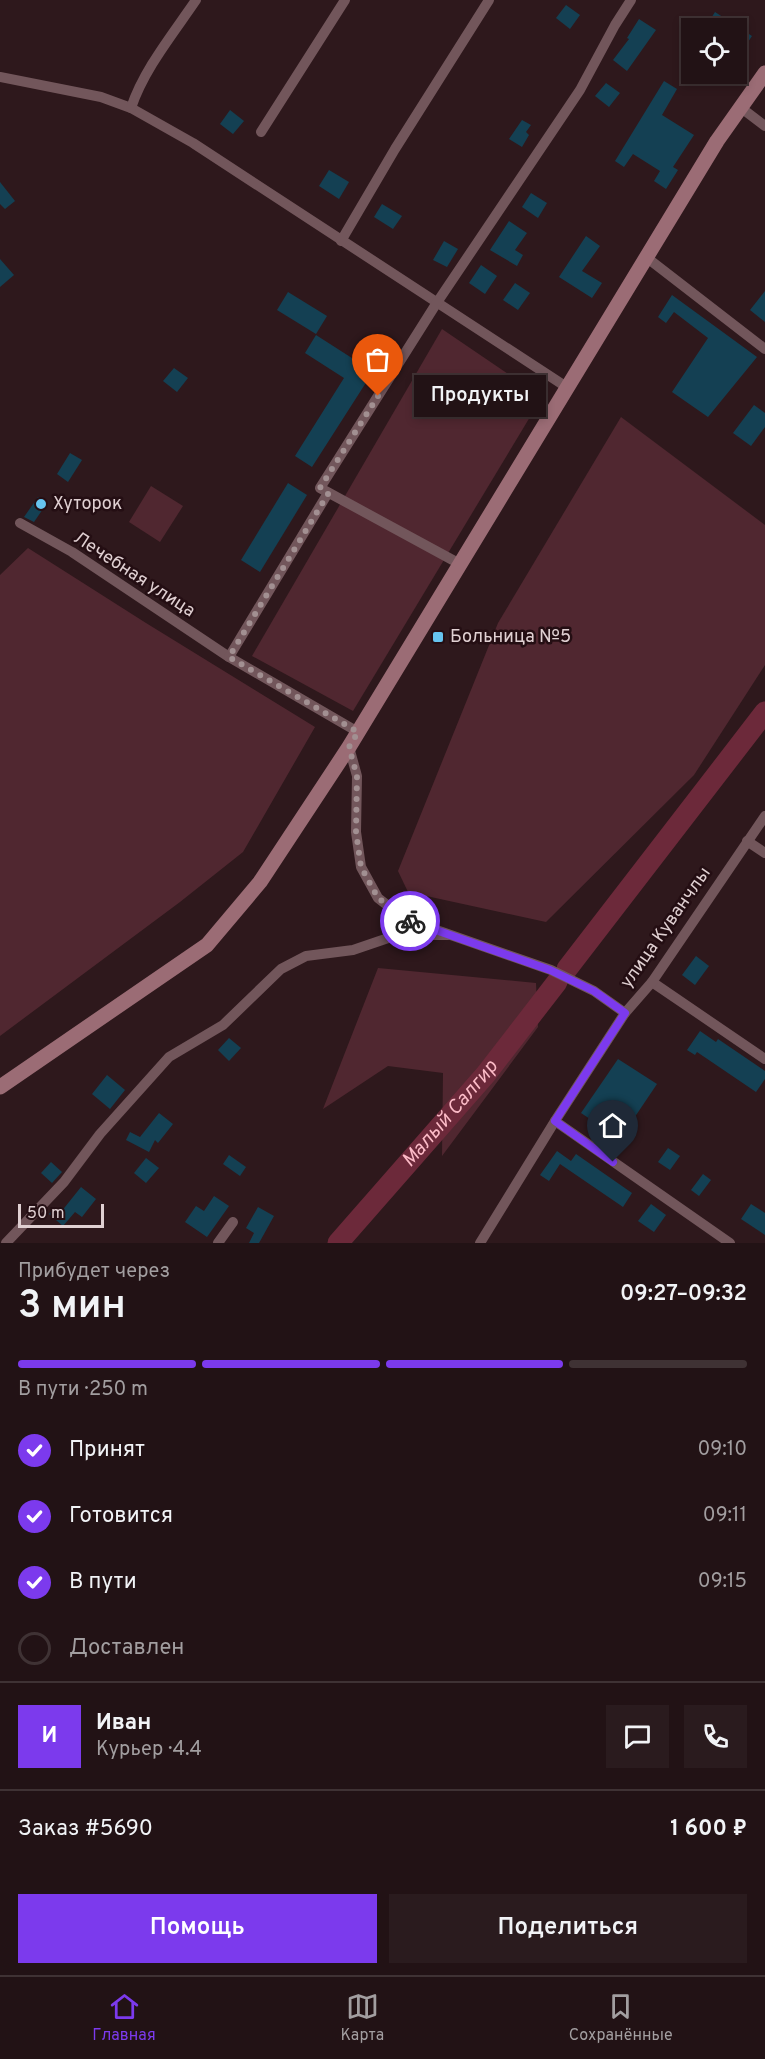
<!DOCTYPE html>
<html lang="ru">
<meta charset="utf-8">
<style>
body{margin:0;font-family:Overpass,sans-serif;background:#2a1b1e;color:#f1f3f6;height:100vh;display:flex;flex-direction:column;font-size:22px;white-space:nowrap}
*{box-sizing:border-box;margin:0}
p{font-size:20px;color:#a29ea0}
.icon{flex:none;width:33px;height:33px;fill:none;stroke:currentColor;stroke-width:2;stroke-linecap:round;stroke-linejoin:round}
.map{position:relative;height:1243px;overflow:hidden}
.side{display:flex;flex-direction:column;background:#221215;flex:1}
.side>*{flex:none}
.tools{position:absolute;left:681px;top:18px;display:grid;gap:12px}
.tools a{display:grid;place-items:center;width:66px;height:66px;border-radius:0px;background:#221215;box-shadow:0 3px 9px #0003,0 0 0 2px #3f3234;font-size:30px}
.scale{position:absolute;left:18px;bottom:15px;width:86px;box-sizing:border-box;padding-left:6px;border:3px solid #e0d0d2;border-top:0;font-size:16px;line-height:21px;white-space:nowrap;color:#e0d0d2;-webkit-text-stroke:4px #240e13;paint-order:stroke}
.pin{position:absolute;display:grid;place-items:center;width:51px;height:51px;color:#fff;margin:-62px -26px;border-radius:50% 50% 50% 0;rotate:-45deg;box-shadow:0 0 6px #0007}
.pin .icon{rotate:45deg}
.courier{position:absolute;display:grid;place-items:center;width:60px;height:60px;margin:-30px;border:4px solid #7c3aed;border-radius:50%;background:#fff;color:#222;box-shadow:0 2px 8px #0007}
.bubble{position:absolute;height:42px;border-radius:0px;background:#221215;box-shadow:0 3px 9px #0003,0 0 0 2px #3f3234;font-size:20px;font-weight:600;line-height:42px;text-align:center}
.head em{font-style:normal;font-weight:600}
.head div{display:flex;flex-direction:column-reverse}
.head{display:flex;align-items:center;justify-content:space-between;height:102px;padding:0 18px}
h1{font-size:39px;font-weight:600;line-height:45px}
.bar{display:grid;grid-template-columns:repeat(4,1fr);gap:9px 6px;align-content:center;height:72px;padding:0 18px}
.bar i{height:8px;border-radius:4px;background:#3f3234}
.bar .current{background:#7c3aed}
.bar p{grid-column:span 4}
.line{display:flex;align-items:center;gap:15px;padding:0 18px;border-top:2px solid #3f3234}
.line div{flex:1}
.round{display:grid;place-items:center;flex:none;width:63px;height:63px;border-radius:0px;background:#2a1b1e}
ol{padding:0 18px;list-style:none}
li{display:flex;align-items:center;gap:18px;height:66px}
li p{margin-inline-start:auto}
li .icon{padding:6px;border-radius:50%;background:#7c3aed;color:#fff;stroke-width:4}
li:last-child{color:#a29ea0}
li i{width:33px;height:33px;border:3px solid #3f3234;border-radius:50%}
.primary-button{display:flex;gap:12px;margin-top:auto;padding:12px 18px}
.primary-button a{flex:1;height:69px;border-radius:0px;background:#7c3aed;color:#fff;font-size:24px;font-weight:600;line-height:69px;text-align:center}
.primary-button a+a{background:#2a1b1e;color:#f1f3f6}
.dock{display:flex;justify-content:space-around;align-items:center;height:84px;border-top:2px solid #3f3234;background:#221215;font-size:16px;color:#a29ea0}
.dock a{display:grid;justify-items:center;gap:3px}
.dock .current{color:#7c3aed}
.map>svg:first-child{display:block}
.green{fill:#502730}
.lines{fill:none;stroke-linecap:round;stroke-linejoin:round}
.river{stroke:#6c293a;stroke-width:21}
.building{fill:#144053}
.minor{stroke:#72565b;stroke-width:10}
.secondary{stroke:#9b6c75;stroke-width:15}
.done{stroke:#a29092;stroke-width:6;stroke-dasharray:0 10.8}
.route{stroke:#7c3aed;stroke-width:8}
.poi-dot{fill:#66c4ef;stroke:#240e13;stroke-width:2}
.labels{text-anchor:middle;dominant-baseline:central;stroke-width:5;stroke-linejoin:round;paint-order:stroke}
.poi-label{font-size:18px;fill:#e0d0d2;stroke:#240e13;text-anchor:start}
.street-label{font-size:18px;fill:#e0d0d2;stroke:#240e13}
.water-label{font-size:20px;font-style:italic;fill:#fcbbc7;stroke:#240e13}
</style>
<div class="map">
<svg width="765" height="1243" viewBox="0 0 765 1243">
<rect width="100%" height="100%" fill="#2e181c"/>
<g class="green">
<polygon points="442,329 542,397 353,711 252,656"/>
<polygon points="621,417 765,525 765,665 694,775 546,922 408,892 398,871 498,623"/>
<polygon points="151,486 183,506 160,542 129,522"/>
<polygon points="28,548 146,623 315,727 243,852 180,902 0,1036 0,575"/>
<polygon points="378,968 536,983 538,1027 442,1156 443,1073 388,1066 323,1109"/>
</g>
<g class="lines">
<g class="river">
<polyline points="567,969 765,712"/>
<path id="s1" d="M338 1243 486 1074 557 982"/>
</g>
</g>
<g class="building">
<polygon points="566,5 580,15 570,29 556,18"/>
<polygon points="715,12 752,36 736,60 736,28 705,28"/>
<polygon points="639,19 656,30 627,71 613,60 629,39 627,38"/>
<polygon points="664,81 677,89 662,115 694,135 673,167 678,170 666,189 654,181 660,171 633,154 624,167 615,161"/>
<polygon points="606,83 620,93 609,107 595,96"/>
<polygon points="230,110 244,121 233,134 220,124"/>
<polygon points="522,120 531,125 526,132 529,135 522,147 509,139"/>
<polygon points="329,170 349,182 339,199 319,186"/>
<polygon points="0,182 15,201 5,209 0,204"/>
<polygon points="531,193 547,203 538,218 522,207"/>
<polygon points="382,204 402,216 393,229 374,217"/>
<polygon points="509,221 527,233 515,250 523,255 517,266 490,250"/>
<polygon points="586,236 600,246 582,271 602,283 592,298 559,277"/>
<polygon points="444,241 458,249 447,267 433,260"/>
<polygon points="0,259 14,275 0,287"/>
<polygon points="481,265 497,276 485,294 469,283"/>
<polygon points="515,283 530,293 518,310 503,300"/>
<polygon points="765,291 765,322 750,310"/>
<polygon points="288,292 327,316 316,334 277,310"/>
<polygon points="672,295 757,357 708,417 672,392 708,338 674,312 666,323 658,317"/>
<polygon points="316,335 355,360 358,356 376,367 312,467 295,456 344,378 305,353"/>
<polygon points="174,368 188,378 177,392 163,381"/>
<polygon points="754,405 765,413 765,427 751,446 733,433"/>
<polygon points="70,453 82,460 68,482 57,474"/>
<polygon points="288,483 307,495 260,572 241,560"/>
<polygon points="38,497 47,503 34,522 24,517"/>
<polygon points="696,956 709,966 695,985 682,975"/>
<polygon points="700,1031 716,1042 718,1039 765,1071 765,1079 756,1092 697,1052 695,1055 687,1050"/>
<polygon points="229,1038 241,1048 229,1061 218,1050"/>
<polygon points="618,1059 657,1084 620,1139 581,1113"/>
<polygon points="107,1075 125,1090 110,1109 92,1094"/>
<polygon points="159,1113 173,1124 158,1143 155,1140 149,1152 126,1140 130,1132 140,1137"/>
<polygon points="668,1148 680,1156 670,1170 658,1162"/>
<polygon points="557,1151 571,1161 576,1154 632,1193 623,1207 560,1164 549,1181 540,1175"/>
<polygon points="229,1155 246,1167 240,1176 223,1164"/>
<polygon points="146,1158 159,1168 146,1183 134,1173"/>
<polygon points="51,1162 62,1172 52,1183 41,1173"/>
<polygon points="703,1174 711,1180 699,1196 691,1190"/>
<polygon points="81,1187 96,1199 82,1217 75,1212 63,1226 49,1214 55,1207 61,1212"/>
<polygon points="214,1196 229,1206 207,1237 185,1222 196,1206 204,1211"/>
<polygon points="651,1204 666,1215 654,1232 638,1221"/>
<polygon points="751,1204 765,1213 765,1235 741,1219"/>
<polygon points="258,1207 274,1216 259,1243 249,1243 254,1233 246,1228"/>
</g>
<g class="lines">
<g class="minor">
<polyline points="0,77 101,97 131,108 193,143 568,388"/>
<polyline points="740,107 765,126"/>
<path d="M131 108C144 69 173 34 196 0"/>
<polyline points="261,132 345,0"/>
<polyline points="341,241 395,149 489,0"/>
<polyline points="646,257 765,349"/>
<polyline points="20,523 72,552 229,657 358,732"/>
<polyline points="460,564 320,488 436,304 580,90 615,25 631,0"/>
<polyline points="229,657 328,493"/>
<polyline points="349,747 357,776 356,832 361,867 378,898 405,919 551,970 594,991 625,1013"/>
<polyline points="747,841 765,853"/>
<polyline points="652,982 765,1059"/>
<polyline points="555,1121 730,1243"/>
<polyline points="6,1243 64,1182 100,1134 169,1057 223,1025 281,969 306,956 353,950 397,935 448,935"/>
<polyline points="218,1243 233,1222"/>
<polyline points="480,1243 555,1121 625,1013 652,982 765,816"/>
</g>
<polyline class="secondary" points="0,1087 207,945 260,882 349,747 717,141 765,73"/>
</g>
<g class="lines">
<polyline class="done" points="378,396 320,488 328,494 229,657 358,732 349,747 357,776 356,832 361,867 378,898 410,921"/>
<polyline class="route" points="410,921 550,970 594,991 625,1013 555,1121 613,1162"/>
</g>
<g class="poi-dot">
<circle cx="41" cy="504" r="6"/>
<rect x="432" y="631" width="12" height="12" rx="3"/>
</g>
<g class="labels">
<g class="poi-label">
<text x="53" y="504">Хуторок</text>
<text x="450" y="637">Больница №5</text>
</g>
<g class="street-label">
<text transform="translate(134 575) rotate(33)">Лечебная улица</text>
<text transform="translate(666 928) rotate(-55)">улица Куванчлы</text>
</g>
<g class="water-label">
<text stroke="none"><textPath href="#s1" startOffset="171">Малый Салгир</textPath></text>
</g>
</g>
</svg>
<div class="tools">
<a><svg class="icon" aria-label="locate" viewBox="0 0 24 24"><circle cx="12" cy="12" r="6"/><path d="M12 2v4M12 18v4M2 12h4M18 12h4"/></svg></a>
</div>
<div class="scale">50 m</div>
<div class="pin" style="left:378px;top:396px;background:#ea580c"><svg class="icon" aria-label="bag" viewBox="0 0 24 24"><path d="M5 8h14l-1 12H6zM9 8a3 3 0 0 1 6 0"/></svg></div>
<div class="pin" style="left:613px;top:1162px;background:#1f2937"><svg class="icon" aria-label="home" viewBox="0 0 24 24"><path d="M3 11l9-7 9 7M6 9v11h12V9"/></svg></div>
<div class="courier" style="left:410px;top:921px"><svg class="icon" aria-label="bike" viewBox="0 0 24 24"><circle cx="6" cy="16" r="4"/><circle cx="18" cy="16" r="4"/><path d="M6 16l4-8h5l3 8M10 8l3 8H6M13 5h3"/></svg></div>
<div class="bubble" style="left:414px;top:375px;width:132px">Продукты</div>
</div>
<section class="side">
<div class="head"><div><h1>3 мин</h1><p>Прибудет через</p></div><em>09:27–09:32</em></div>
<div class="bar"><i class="current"></i><i class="current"></i><i class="current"></i><i></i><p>В пути · 250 m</p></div>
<ol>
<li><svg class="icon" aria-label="check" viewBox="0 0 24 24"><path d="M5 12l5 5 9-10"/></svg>Принят<p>09:10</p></li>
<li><svg class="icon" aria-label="check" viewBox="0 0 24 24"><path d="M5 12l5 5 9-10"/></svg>Готовится<p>09:11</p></li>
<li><svg class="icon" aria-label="check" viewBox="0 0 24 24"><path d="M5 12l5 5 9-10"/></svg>В пути<p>09:15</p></li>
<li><i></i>Доставлен</li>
</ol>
<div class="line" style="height:108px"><b class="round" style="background:#7c3aed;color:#fff">И</b><div><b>Иван</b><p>Курьер · 4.4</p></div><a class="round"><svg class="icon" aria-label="chat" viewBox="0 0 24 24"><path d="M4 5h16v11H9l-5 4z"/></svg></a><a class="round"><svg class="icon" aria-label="phone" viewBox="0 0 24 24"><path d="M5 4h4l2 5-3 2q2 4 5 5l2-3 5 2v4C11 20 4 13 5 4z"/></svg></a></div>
<div class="line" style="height:78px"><div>Заказ #5690</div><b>1 600 ₽</b></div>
<div class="primary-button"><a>Помощь</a><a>Поделиться</a></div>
</section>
<nav class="dock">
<a class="current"><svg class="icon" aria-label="home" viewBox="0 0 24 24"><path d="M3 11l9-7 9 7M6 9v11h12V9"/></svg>Главная</a>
<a><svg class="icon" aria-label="map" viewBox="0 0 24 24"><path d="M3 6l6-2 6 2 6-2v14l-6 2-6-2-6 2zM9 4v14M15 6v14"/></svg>Карта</a>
<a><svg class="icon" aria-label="saved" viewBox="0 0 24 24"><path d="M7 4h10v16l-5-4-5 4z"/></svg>Сохранённые</a>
</nav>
